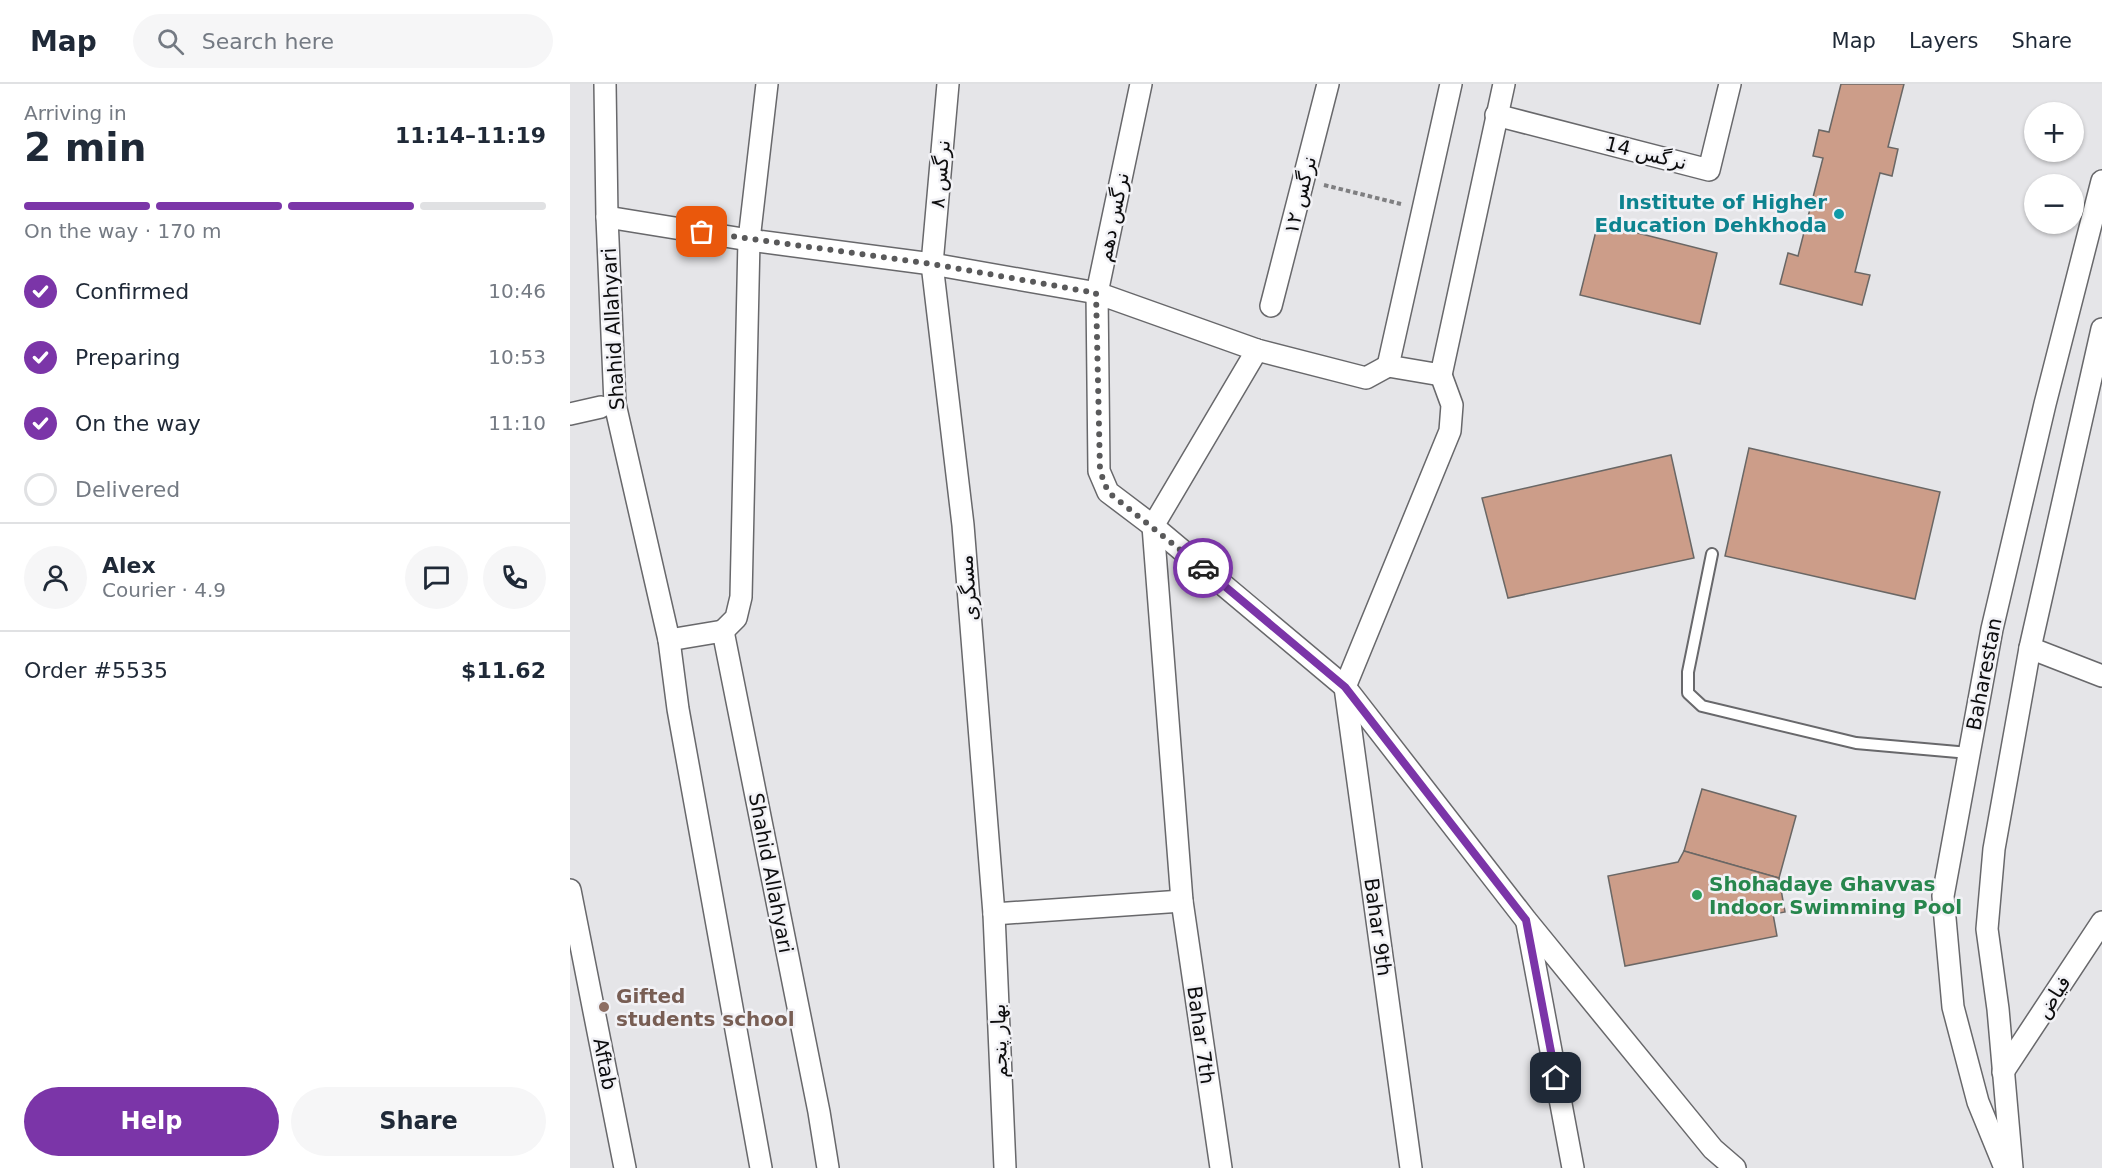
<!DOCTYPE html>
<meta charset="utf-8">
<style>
body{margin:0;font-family:"DejaVu Sans",Cairo,sans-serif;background:#f6f6f7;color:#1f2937;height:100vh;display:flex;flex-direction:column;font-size:22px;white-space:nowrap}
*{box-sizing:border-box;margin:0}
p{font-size:20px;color:#747a83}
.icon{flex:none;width:33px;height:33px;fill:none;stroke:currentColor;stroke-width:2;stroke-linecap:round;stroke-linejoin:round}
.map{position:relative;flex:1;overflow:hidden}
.panel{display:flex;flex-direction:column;background:#fff;width:570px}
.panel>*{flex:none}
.tools{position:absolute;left:1454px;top:18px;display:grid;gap:12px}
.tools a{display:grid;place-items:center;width:60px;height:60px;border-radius:50%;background:#fff;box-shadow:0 2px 4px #0004;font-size:30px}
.pin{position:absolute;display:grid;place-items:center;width:51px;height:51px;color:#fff;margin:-26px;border-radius:12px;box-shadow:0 3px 9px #0006}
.courier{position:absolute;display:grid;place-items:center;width:60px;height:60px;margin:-30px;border:4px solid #7b35a8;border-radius:50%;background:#fff;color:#222;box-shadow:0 2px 8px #0007}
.summary em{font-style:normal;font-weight:600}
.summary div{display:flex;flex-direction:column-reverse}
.summary{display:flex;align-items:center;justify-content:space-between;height:102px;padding:0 24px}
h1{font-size:39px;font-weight:600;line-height:45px}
.bar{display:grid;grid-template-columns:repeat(4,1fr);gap:9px 6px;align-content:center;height:72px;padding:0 24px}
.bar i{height:8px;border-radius:4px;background:#e0e1e3}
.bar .current{background:#7b35a8}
.bar p{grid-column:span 4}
.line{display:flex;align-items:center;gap:15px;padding:0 24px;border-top:2px solid #e0e1e3}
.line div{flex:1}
.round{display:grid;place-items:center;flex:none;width:63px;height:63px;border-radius:32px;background:#f6f6f7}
ol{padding:0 24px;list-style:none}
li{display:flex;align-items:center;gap:18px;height:66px}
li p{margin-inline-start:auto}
li .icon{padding:6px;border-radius:50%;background:#7b35a8;color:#fff;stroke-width:4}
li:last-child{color:#747a83}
li i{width:33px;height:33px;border:3px solid #e0e1e3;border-radius:50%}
.cta{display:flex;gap:12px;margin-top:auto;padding:12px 24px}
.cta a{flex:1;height:69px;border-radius:36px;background:#7b35a8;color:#fff;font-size:24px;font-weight:600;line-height:69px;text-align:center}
.cta a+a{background:#f6f6f7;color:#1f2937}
header{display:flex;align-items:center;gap:36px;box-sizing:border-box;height:84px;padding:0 30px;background:#fff;border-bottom:2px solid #e0e1e3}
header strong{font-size:28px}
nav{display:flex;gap:33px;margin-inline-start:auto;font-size:21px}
.search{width:420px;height:54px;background:#f6f6f7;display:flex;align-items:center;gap:15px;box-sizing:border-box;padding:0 21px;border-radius:33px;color:#747a83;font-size:22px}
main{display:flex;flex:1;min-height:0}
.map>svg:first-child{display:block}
.building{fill:#cc9d89;stroke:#6a6765;stroke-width:1.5}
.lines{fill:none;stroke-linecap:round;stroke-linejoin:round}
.service-casing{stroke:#68686b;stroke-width:14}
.minor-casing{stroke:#68686b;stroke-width:24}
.path{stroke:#7f7f81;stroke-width:4;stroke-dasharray:4.5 3;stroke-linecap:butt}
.service{stroke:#fff;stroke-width:10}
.minor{stroke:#fff;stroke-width:21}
.done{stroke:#59595a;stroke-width:6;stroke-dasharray:0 10.8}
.route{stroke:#7b35a8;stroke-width:8}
.culture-dot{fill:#0f9aa8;stroke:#f2f2f6;stroke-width:2}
.leisure-dot{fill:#2e9e5b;stroke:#f2f2f6;stroke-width:2}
.education-dot{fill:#8d6e63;stroke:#f2f2f6;stroke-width:2}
.labels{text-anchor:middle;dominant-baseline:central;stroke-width:5;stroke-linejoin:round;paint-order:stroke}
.street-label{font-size:20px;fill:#0d0d0e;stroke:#f2f2f6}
.culture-label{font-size:20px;font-weight:bold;fill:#0d838f;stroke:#f2f2f6;text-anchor:end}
.leisure-label{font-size:20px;font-weight:bold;fill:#27864d;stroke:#f2f2f6;text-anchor:start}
.education-label{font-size:20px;font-weight:bold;fill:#785e54;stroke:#f2f2f6;text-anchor:start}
</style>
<header>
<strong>Map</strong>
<div class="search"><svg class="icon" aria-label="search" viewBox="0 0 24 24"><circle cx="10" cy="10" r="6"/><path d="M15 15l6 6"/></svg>Search here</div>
<nav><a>Map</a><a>Layers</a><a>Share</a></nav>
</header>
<main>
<section class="panel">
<div class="summary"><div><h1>2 min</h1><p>Arriving in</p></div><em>11:14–11:19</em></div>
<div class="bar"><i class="current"></i><i class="current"></i><i class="current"></i><i></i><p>On the way · 170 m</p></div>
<ol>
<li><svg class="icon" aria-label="check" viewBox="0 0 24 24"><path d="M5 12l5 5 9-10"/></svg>Confirmed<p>10:46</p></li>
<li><svg class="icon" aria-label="check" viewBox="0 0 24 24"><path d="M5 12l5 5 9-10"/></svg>Preparing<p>10:53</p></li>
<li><svg class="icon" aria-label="check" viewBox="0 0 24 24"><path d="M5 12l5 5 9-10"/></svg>On the way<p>11:10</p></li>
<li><i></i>Delivered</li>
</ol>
<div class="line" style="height:108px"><a class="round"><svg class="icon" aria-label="person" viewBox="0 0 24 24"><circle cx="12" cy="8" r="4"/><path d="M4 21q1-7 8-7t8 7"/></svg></a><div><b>Alex</b><p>Courier · 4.9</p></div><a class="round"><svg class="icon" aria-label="chat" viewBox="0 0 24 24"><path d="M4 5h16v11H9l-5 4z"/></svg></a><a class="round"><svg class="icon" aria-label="phone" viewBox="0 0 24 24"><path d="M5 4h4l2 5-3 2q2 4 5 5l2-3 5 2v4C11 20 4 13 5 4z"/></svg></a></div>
<div class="line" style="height:78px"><div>Order #5535</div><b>$11.62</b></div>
<div class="cta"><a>Help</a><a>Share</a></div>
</section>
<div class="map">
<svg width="1532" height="1084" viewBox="0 0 1532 1084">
<rect width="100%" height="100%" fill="#e5e5e8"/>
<g class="building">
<polygon points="1271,0 1334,0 1318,63 1328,65 1322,92 1310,89 1285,188 1300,191 1292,221 1210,200 1218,169 1228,172 1253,74 1243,72 1249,46 1259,48"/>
<polygon points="1028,139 1147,169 1130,240 1010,211"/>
<polygon points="1179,364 1370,408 1345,515 1155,472"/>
<polygon points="1101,371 1124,474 938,514 912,414"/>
<polygon points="1132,705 1226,732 1209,794 1114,767"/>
<polygon points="1114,767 1209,794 1215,828 1203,830 1207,852 1055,882 1038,792 1108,778"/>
</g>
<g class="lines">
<g class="service-casing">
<polyline id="service" points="1142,470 1118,588 1118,609 1132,622 1286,659 1399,669"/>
</g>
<g class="minor-casing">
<g id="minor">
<polyline points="35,0 37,133 45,320 99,556 108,625 191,1084"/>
<polyline points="378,0 362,180 393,441 424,830 435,1084"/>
<polyline points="881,0 818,282 871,291 934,0"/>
<polyline points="926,31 1139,86 1160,0"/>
<polyline points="37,133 179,156 362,180 527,209 571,0"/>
<polyline points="701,222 758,0"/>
<polyline points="818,282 796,294 687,266 527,209 529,387 538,408 583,442 775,603 956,836 1143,1065 1165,1084"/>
<polyline points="0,330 31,323"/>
<polyline points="153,547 166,534 171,513 179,156 197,0"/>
<polyline points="99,556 153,547 249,1028 258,1084"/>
<polyline points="1460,564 1532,592"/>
<polyline points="0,806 55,1084"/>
<polyline points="424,830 612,817"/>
<polyline points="957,839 1003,1084"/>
<polyline points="1433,988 1532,838"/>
<polyline points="651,1084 612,817 583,442 687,266"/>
<polyline points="841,1084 775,603 880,347 882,321 871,291"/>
<polyline points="1435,1084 1408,1018 1383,923 1373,812 1422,545 1475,320 1532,97"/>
<polyline points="1442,1084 1428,925 1417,845 1424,765 1460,564 1532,245"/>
</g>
</g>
<polyline class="path" points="754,101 831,120"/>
<use href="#service" class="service"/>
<use href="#minor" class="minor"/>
</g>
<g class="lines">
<polyline class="done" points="132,148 362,180 526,209 530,387 538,408 633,484"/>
<polyline class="route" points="633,484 775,603 956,836 986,994"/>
</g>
<circle class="culture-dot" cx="1269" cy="130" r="6"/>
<circle class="leisure-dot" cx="1127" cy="811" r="6"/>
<circle class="education-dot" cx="34" cy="923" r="6"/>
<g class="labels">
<g class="street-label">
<text transform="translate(1076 69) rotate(14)">نرگس 14</text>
<text transform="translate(370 90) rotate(-85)">نرگس ۸</text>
<text transform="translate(730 111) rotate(-76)">نرگس ۱۲</text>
<text transform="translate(543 133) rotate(-78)">نرگس دهم</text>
<text transform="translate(43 245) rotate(-93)">Shahid Allahyari</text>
<text transform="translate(398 504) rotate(-95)">مسگری</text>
<text transform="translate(1414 590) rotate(-79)">Baharestan</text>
<text transform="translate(201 789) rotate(79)">Shahid Allahyari</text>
<text transform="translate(808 843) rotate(82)">Bahar 9th</text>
<text transform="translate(1483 913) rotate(-57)">فیاض</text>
<text transform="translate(631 951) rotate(82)">Bahar 7th</text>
<text transform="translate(429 957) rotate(-92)">بهار پنجم</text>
<text transform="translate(35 980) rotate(79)">Aftab</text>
</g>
<g class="culture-label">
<text x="1257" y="118">Institute of Higher<tspan x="1257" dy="23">Education Dehkhoda</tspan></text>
</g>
<g class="leisure-label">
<text x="1139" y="800">Shohadaye Ghavvas<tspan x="1139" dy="23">Indoor Swimming Pool</tspan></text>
</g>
<g class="education-label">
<text x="46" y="912">Gifted<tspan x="46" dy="23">students school</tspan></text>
</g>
</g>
</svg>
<div class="tools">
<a>+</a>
<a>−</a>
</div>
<div class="pin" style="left:132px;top:148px;background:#ea580c"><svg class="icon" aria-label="bag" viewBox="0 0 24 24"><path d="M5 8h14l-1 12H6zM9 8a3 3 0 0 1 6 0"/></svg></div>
<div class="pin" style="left:986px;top:994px;background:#1f2937"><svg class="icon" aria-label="home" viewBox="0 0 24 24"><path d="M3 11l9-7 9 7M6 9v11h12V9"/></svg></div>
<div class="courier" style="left:633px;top:484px"><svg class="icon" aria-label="car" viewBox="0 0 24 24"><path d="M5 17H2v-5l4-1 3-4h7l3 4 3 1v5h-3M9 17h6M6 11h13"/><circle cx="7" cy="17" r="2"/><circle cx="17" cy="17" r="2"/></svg></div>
</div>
</main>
